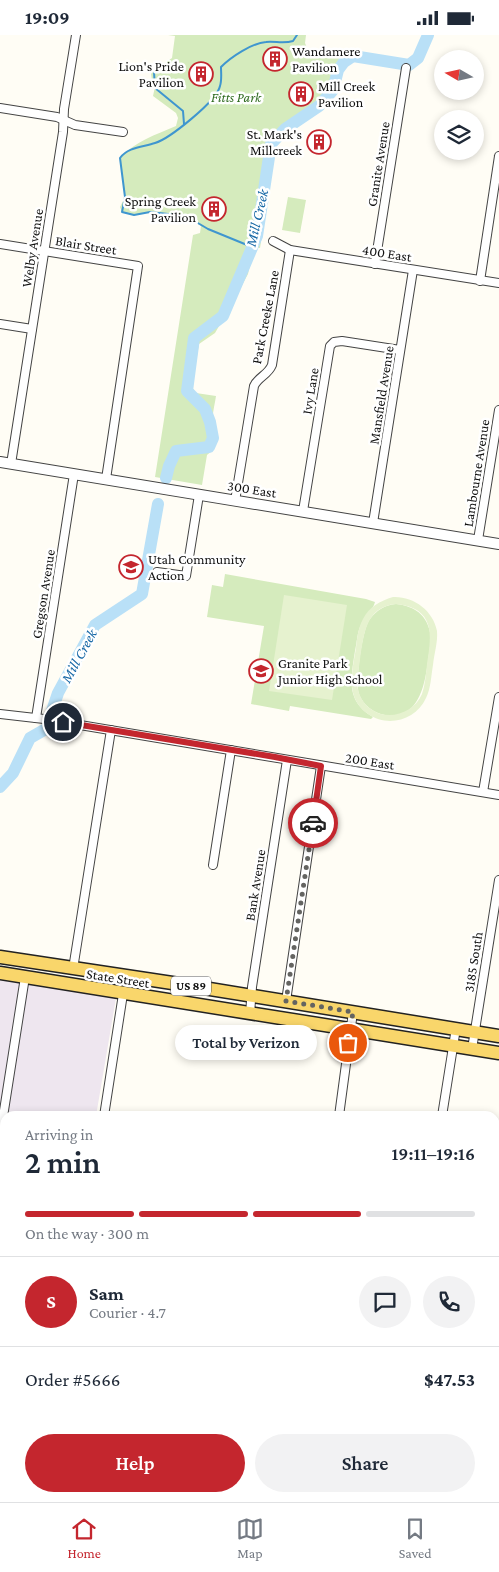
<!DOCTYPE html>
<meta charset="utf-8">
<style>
body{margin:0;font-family:"Crimson Pro",serif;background:#f2f2f3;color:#1f2937;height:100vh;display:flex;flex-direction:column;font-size:19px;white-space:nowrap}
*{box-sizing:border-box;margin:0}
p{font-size:16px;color:#747a83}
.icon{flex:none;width:28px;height:28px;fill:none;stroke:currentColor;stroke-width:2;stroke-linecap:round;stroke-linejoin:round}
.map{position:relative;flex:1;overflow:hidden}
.panel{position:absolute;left:0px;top:1076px;width:500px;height:391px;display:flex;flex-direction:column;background:#fff;border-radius:15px 15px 0 0;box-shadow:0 2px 8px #0003}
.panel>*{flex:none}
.needle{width:32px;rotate:279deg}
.controls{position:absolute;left:434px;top:15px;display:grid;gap:10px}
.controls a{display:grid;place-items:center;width:50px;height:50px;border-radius:50%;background:#fff;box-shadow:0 2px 8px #0003;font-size:25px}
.pin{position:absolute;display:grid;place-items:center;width:42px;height:42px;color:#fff;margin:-21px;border:2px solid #fff;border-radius:50%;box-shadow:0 1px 5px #0007}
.courier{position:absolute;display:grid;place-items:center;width:50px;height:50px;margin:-25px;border:4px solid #c4262e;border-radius:50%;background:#fff;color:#222;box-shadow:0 1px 6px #0007}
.bubble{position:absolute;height:35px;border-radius:18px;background:#fff;box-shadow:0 2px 8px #0003;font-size:16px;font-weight:600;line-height:35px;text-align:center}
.headline em{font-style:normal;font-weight:600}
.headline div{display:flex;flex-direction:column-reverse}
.headline{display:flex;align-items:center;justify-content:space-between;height:85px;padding:0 25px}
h1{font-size:32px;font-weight:600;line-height:38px}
.bar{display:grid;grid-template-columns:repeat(4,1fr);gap:8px 5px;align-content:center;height:60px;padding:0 25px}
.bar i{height:6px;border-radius:4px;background:#e0e1e3}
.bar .on{background:#c4262e}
.bar p{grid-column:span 4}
.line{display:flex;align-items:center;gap:12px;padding:0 25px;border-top:1px solid #e0e1e3}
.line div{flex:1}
.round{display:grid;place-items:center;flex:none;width:52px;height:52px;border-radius:26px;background:#f2f2f3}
.action{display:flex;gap:10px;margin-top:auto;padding:10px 25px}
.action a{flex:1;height:58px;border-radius:30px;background:#c4262e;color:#fff;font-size:20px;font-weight:600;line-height:58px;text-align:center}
.action a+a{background:#f2f2f3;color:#1f2937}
.status{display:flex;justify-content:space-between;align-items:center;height:35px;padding:0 25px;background:#fff;direction:ltr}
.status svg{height:14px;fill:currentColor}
.tab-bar{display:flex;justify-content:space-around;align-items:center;height:70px;border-top:1px solid #e0e1e3;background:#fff;font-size:14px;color:#747a83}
.tab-bar a{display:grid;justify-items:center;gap:2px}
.tab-bar .on{color:#c4262e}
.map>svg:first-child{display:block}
.industrial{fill:#eee6ef}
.green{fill:#d5ebbd}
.pitch{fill:#e6f2cf;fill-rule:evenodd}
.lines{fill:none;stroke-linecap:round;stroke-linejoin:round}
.stream{stroke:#3f96cf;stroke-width:2}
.river{stroke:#b9e0f7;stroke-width:12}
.minor-casing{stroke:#444;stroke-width:10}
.tertiary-casing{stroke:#444;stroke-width:12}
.primary-casing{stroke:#222;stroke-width:15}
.minor{stroke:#fff;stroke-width:8}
.tertiary{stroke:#fff;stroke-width:10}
.primary{stroke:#f9d66b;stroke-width:12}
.done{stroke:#646461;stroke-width:5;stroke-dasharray:0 9}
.route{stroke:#c4262e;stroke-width:6}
.labels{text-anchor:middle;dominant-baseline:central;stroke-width:5;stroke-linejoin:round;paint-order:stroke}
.shield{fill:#fff;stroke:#585858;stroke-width:1}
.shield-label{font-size:12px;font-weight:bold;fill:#111}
.poi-label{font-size:14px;fill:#111;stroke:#fff;text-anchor:start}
.park-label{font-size:14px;font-style:italic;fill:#2f6b1f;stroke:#fff}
.street-label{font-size:14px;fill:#111;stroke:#fff}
.water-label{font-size:15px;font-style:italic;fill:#1768a6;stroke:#fff}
</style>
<div class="status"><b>19:09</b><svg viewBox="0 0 49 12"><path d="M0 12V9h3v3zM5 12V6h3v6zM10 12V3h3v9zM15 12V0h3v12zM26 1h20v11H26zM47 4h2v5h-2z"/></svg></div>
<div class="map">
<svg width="499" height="1467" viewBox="0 0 499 1467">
<rect width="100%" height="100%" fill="#fffdf5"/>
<polygon class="industrial" points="0,945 116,963 96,1081 5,1081 5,1451 0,1450"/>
<g class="green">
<path d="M168 0H306L305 8 307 13 351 20C339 30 342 47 333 58 319 79 296 90 278 107L275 115 260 213 254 212 248 239 232 269 230 279H226L215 298 199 309 192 352 196 358 216 361C215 369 212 378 213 386 214 401 222 408 207 420L202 450 155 442 193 200 200 198 201 191 186 181 150 177 134 180 122 177 120 172 125 162 120 123C136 106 155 100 176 91L178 83 176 78 153 61 156 47 152 46 151 39 158 29H163L172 23 175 1Z"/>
<polygon points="288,162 306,165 300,198 282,195"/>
<path d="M225 539 366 564 375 567C373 575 365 582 361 590 357 597 357 608 355 616 351 643 345 666 373 682L371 684 290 671 289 676 251 669 264 591 207 582 212 550 223 552Z"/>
<path d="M396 569C417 571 430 583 431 605 426 633 427 686 385 680 374 678 363 670 359 659 355 647 362 594 370 584 377 575 385 570 396 569Z"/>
</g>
<g class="pitch">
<polygon points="284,560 347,570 332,665 269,656"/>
<path d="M393 562C413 561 433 575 437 596 438 607 434 619 433 630 431 641 431 653 426 663 416 685 388 693 368 679 345 663 352 637 356 613 357 604 358 593 363 584 369 572 380 566 393 562ZM396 569C435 573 432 599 427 629 426 639 425 650 422 659 415 675 397 683 381 679 371 676 362 668 359 658 355 647 359 635 360 624 364 600 365 572 396 569Z"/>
</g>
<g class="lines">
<g class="stream">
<polyline points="154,37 155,53 183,76 184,89"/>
<path d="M252 212 208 194 186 181 150 177 134 180 122 177 125 162 120 123C128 112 143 112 155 108 169 104 217 66 220 51 222 45 221 38 221 32 231 22 252 8 266 7 275 6 284 9 293 6L297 0"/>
</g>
<g class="river">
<polyline points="166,443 169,431 176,416 209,412 213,403 210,387 205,374 187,356 194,303 223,281 257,201 271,109 285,94 319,71 333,55 338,35 344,27 353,21 409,30 418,23 428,0"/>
<polyline points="52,676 58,658 95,590 142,559 158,469"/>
<polyline points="0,752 13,738 30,703 44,695"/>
</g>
<g class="minor-casing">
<g id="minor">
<polyline points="0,73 57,82 75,90 123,97"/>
<polyline points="273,206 290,215 499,248"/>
<polyline points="0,209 138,231 106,444"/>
<polyline points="375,229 406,33"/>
<polyline points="480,246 499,121"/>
<polyline points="0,289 32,294"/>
<polyline points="11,429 63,97 64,74 76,0"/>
<path d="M235 466 254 351C258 342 268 340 272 330L290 215"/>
<polyline points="303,476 330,311 334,307 342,306 400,315"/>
<polyline points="373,488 413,235"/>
<polyline points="478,505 499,375"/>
<polyline points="157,537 186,541 199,460"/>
<polyline points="0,679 44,684 499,760"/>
<polyline points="36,683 74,439"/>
<polyline points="483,757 499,662"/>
<polyline points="213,830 231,715"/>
<polyline points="73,934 111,695"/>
<polyline points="286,966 321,731"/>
<polyline points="250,979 252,952 287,725"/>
<polyline points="472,1014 499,845"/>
<polyline points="104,1081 123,959"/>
<polyline points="339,1081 353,977"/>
<polyline points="442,1081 456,993"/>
<polyline points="0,1101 25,942"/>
<polyline points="495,1438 499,1439"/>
<polyline points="260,1467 260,1462"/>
</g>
</g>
<g class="tertiary-casing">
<g id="tertiary">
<polyline points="0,427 499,509"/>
<polyline points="0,1187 5,1188"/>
<polyline points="495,1266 499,1267"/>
<polyline points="0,1444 5,1444"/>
<polyline points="119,1462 147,1467"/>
</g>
</g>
<g class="primary-casing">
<g id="primary">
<polyline points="0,922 179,949 499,1001"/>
<polyline points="0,938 499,1018"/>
</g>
</g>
<use href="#minor" class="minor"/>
<use href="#tertiary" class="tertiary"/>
<use href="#primary" class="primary"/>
</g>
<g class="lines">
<polyline class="done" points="313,788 286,966 353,977 348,1008"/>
<polyline class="route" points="63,687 275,722 321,731 313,788"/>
</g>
<defs>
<g id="building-ring" transform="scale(1.25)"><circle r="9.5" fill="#fff" stroke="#c4262e" stroke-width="1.5"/><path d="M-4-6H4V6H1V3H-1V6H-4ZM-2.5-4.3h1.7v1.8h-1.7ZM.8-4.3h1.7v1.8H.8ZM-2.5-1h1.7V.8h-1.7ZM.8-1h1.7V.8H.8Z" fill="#c4262e"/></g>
<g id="school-ring" transform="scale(1.25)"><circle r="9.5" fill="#fff" stroke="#c4262e" stroke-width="1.5"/><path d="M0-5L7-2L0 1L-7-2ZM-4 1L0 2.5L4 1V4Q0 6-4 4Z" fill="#c4262e"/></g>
</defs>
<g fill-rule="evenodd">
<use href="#building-ring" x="275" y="24"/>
<use href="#building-ring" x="201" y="39"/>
<use href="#building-ring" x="301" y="59"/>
<use href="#building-ring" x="319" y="107"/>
<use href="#building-ring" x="214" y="174"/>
<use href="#school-ring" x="131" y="532"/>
<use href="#school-ring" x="261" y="636"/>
</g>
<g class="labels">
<rect class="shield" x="171" y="941.5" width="40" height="19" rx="4"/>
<g class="shield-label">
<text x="191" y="951">US 89</text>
</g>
<g class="poi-label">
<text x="292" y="16">Wandamere<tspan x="292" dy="16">Pavilion</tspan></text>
<text x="184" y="31" text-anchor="end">Lion's Pride<tspan x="184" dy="16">Pavilion</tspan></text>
<text x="318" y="51">Mill Creek<tspan x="318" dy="16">Pavilion</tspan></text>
<text x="302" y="99" text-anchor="end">St. Mark's<tspan x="302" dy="16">Millcreek</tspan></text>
<text x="196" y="166" text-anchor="end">Spring Creek<tspan x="196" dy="16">Pavilion</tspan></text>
<text x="148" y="524">Utah Community<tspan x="148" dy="16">Action</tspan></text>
<text x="278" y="628">Granite Park<tspan x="278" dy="16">Junior High School</tspan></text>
</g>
<g class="park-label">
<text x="236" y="62">Fitts Park</text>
</g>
<g class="street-label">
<text transform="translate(378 129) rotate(-81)">Granite Avenue</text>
<text transform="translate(86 210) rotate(9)">Blair Street</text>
<text transform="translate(32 213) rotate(-81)">Welby Avenue</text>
<text transform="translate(387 218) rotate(9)">400 East</text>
<text transform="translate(265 282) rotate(-79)">Park Creeke Lane</text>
<text transform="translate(310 356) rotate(-81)">Ivy Lane</text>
<text transform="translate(381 360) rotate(-81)">Mansfield Avenue</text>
<text transform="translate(476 438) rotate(-81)">Lambourne Avenue</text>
<text transform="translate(252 454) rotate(9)">300 East</text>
<text transform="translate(43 559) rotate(-81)">Gregson Avenue</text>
<text transform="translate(370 726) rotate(9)">200 East</text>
<text transform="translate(255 850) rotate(-81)">Bank Avenue</text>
<text transform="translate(473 927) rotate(-81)">3185 South</text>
<text transform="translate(118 943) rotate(9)">State Street</text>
</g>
<g class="water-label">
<text transform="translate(257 183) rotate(-77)">Mill Creek</text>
<text transform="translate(79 621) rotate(-61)">Mill Creek</text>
</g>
</g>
</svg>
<div class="controls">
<a><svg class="needle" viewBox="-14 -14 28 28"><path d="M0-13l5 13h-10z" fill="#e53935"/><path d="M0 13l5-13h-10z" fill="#747a83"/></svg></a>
<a><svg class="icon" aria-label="layers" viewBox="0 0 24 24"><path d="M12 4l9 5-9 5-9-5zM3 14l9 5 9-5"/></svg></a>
</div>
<div class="pin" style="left:348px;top:1008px;background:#ea580c"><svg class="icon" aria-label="bag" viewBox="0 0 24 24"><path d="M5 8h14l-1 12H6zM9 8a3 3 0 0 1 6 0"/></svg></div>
<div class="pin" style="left:63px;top:687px;background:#1f2937"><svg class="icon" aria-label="home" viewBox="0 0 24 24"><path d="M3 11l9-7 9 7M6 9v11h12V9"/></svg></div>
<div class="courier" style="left:313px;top:788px"><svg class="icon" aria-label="car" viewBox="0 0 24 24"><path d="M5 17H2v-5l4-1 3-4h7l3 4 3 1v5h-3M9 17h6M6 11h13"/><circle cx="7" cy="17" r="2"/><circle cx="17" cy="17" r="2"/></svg></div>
<div class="bubble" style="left:175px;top:990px;width:142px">Total by Verizon</div>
<section class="panel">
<div class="headline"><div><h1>2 min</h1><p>Arriving in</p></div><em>19:11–19:16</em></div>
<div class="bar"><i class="on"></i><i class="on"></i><i class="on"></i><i></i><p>On the way · 300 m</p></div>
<div class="line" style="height:90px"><b class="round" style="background:#c4262e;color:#fff">S</b><div><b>Sam</b><p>Courier · 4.7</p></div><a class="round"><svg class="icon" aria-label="chat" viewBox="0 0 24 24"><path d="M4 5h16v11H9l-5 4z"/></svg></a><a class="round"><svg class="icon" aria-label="phone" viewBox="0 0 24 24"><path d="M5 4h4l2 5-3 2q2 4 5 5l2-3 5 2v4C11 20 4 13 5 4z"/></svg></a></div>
<div class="line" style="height:65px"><div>Order #5666</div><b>$47.53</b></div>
<div class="action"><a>Help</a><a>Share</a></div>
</section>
</div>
<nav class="tab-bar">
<a class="on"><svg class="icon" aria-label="home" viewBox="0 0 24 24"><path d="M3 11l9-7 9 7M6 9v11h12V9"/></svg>Home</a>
<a><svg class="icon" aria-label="map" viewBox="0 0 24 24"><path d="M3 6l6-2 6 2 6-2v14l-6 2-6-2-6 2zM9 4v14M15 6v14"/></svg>Map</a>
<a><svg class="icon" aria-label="saved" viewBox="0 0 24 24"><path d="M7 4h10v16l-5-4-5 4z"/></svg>Saved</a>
</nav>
